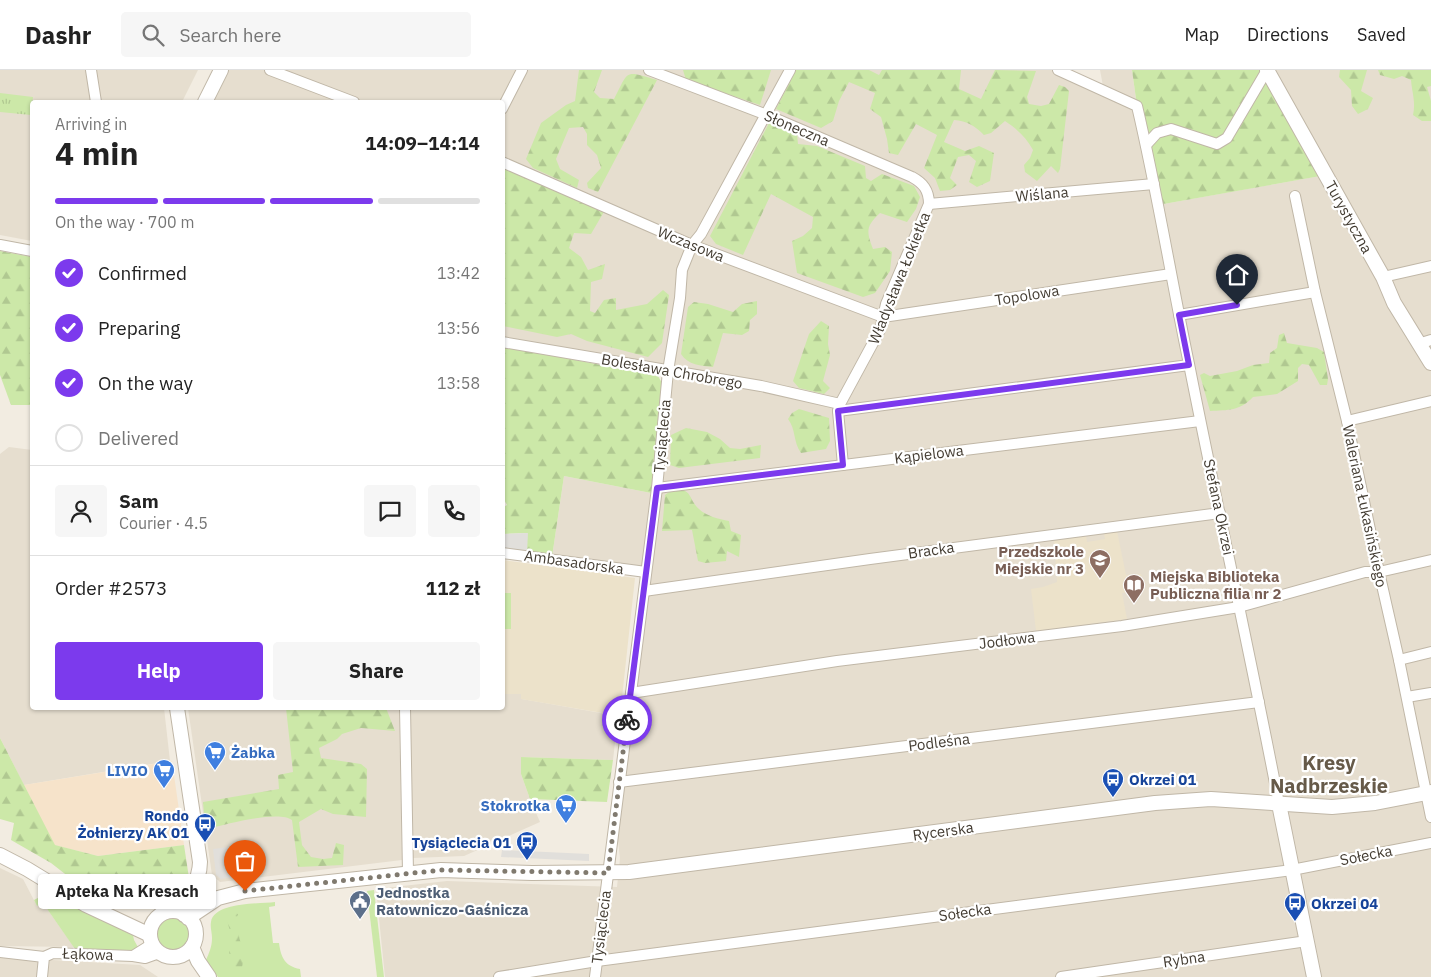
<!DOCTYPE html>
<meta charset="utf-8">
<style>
body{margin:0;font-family:"IBM Plex Sans",sans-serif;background:#f6f6f6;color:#222;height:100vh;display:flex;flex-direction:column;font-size:19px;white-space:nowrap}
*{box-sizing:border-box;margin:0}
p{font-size:16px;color:#767676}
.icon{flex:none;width:28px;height:28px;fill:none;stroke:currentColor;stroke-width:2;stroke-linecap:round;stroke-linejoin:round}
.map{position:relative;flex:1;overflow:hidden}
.sheet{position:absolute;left:30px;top:30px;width:475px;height:610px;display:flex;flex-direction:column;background:#fff;border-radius:5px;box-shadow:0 1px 4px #0004}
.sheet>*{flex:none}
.pin{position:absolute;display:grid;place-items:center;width:42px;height:42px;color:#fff;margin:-51px -21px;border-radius:50% 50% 50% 0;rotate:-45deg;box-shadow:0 0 5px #0007}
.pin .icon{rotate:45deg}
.courier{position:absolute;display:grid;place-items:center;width:50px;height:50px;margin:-25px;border:4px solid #7c3aed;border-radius:50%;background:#fff;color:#222;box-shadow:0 1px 6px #0007}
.bubble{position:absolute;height:35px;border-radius:5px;background:#fff;box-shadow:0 1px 4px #0004;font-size:16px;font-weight:700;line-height:35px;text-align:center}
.head em{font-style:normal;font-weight:700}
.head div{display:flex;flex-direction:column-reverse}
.head{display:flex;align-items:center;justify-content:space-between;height:85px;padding:0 25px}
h1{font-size:32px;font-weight:700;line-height:38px}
.bar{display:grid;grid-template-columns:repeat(4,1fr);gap:8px 5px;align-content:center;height:60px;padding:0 25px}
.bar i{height:6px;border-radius:4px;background:#e0e0e0}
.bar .on{background:#7c3aed}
.bar p{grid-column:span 4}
.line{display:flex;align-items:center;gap:12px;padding:0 25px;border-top:1px solid #e0e0e0}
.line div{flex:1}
.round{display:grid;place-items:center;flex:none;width:52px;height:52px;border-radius:5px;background:#f6f6f6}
ol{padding:0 25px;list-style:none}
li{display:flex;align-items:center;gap:15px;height:55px}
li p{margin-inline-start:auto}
li .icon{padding:5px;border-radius:50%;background:#7c3aed;color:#fff;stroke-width:4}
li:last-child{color:#767676}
li i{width:28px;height:28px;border:2px solid #e0e0e0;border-radius:50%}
.button{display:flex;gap:10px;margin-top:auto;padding:10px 25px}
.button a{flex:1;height:58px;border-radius:5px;background:#7c3aed;color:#fff;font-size:20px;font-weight:700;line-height:58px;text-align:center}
.button a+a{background:#f6f6f6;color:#222}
header{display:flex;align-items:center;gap:30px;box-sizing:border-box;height:70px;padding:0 25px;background:#fff;border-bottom:1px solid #e0e0e0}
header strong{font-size:24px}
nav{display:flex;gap:28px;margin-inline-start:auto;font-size:18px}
.search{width:350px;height:45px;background:#f6f6f6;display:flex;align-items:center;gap:12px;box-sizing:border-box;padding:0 18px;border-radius:5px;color:#767676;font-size:19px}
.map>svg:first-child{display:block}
.residential{fill:#e6decf}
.commercial{fill:#f6e3ca}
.education{fill:#ece2ca}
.grass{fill:#cce8a8}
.forest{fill:url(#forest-firs)}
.park{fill:url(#park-tufts)}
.parking{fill:#e1dfdb}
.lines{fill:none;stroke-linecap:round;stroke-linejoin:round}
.minor-casing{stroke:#c0b7a7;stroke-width:12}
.tertiary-casing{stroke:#c0b7a7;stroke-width:16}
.minor{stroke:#fff;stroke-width:10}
.tertiary{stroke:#fff;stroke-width:14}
.done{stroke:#807a6f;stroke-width:5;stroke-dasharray:0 9}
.route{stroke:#7c3aed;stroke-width:6}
.labels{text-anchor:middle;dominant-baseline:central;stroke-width:4.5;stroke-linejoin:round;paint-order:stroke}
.street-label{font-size:15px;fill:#433c32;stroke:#fff}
.education-label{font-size:15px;font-weight:bold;fill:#785e54;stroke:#fff;text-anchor:end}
.shop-label{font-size:15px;font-weight:bold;fill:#366cbe;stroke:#fff;text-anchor:end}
.transit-label{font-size:15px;font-weight:bold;fill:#164399;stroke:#fff;text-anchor:start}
.service-label{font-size:15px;font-weight:bold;fill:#4e5e75;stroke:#fff;text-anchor:start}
.district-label{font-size:20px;font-weight:bold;fill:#665a49;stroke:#fff}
</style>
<header>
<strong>Dashr</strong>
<div class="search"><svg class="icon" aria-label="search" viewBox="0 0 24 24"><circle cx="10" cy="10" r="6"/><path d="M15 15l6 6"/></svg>Search here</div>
<nav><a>Map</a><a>Directions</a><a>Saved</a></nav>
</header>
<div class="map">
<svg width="1431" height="907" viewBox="0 0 1431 907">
<defs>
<pattern id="forest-firs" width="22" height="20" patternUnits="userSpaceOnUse" patternTransform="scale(1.25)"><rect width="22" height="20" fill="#cce8a8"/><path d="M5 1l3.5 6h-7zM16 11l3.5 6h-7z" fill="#b0c891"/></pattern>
<pattern id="park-tufts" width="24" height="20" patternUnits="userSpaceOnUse" patternTransform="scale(1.25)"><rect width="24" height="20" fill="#cce8a8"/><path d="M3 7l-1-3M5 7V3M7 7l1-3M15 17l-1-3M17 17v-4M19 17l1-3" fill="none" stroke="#b0c891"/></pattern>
</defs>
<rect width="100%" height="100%" fill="#f2ece1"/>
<g class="residential">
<polygon points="0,0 198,0 182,32 32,32 32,171 0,165"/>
<polygon points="221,0 1068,0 1103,16 1100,0 1132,0 1137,36 1158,135 1325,105 1267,0 1431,0 1431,907 385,907 376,819 447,811 617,817 620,788 615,746 668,301 503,272 502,32 205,32"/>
<polygon points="9,377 32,380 32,638 164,638 170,691 24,715 0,668 0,384"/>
<polygon points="564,406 651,423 642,497 552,487"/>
<polygon points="503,624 522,624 522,629 618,646 613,690 521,687 521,704 530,729 540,752 464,786 413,788 410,638 502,638"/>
<polygon points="188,638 399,638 402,790 220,812 212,805"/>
<polygon points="0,798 23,809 37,836 43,833 74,877 0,876"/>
<polygon points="0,887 140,895 158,907 0,907"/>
</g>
<polygon class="commercial" points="172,691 184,775 98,786 54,775 24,715"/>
<g class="education">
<polygon points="1117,461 1126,505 1141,504 1145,520 1122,523 1127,549 1036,561 1031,519 1043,517 1057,512 1054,471 1086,466 1087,472 1105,469 1104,464"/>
<polygon points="503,490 635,508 620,646 521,629 521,624 503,624"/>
</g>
<g class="grass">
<rect x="503" y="523" width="8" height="36"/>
<polygon points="374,820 384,907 377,907 367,821"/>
<polygon points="51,821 132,860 134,870 139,879 127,881 75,879 43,833 37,836 34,830"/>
<path d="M275 832V836L269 837 273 873H279C281 888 285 896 300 899L301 907H218L206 890C209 883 212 877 212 868 212 863 210 857 211 852 214 832 259 834 275 832Z"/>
<circle cx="173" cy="865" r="18"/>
</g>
<g class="forest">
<path d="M579 0H602L594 22 600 28 614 29C629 0 624 0 657 10L598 122 588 118 587 113 601 98 597 85 587 75V64L583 57 569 58 556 89 560 99 579 110 577 118 533 98 526 89 541 53 566 35 575 31Z"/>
<polygon points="683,0 771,0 760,35 686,10"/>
<path d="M796 0H869L879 5 882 0H961L959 19 981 29 995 0 1036 1 1027 27 1029 34 1041 36 1049 34 1059 15 1065 17 1069 21 1060 99 1058 103 1051 96 1037 111 1025 102 1024 95 1030 88 1033 80C1026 67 1017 59 1005 51L991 63 984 65C975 56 967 51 954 50L944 72 965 81 979 76 994 83 990 111 977 117 969 112 976 91 969 85 958 87 950 108 957 115 950 120 940 121 935 108 924 98 937 65 916 54 898 85 889 83 887 69 881 47 870 39 875 23 849 12 839 31 833 51 821 58 776 39Z"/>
<polygon points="1132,0 1267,0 1326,105 1158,135 1137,36"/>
<polygon points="1340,0 1367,0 1361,21 1373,28 1368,39 1358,44 1352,36 1351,20 1339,7"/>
<path d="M1378 0H1431V16L1427 17 1431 31V51H1422L1413 45C1416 32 1412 23 1411 10L1402 6 1394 9 1380 5Z"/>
<path d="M769 53 797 64 798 74 817 76 865 96 866 108 871 111 882 104 914 116 920 127 916 139 907 152 880 143C866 156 866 161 873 179L885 177 892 182 890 201 875 223 863 227 797 203 792 171 803 166 812 158 813 147 771 124 743 185 716 174 710 166Z"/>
<polygon points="502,98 605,140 591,164 574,163 569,178 581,187 588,200 605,194 602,209 591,212 590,241 595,243 604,230 616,228 616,240 647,234 663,220 669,225 662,273 648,287 587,271 571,264 557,267 503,256"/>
<polygon points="0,181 32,187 32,335 11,335 0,305"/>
<path d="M757 231V244L750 250 749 261 742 265 723 263 713 297C701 296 688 295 681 284L688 237 694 232 708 234 733 242 742 234Z"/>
<polygon points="821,251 829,256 828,274 830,285 823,311 830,318 824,324 799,318 793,311 809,264"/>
<path d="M1284 263 1287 273 1317 278 1324 282 1328 309 1327 315H1320L1309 295 1302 294 1298 298V311L1277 324 1253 327C1240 341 1228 340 1210 341L1200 305 1204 303 1210 306 1237 301 1253 295 1269 293 1270 283 1277 278 1279 265Z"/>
<polygon points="503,276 658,306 662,313 651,423 564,406 552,487 526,484 527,463 503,464 502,438 507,435 502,426"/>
<path d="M799 339 829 348 830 371 826 379 801 383C793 372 796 359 788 349L792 343Z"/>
<polygon points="686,358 707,362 720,369 730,378 740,379 761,375 760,388 679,398 670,395 671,365"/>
<path d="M673 419C694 419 687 428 699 439 706 446 719 449 729 451L731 461 741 465 739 487 727 481 726 491 705 493 698 491 692 460 662 461 665 425Z"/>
<path d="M286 638H386L395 661 361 658 342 664 337 669 319 678 321 688 361 694 367 699 366 747 333 744 321 739 299 752 302 775 311 787 323 789 332 788 336 773 344 775 343 795 298 797 292 750C279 740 227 754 211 758L205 755 203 732 279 719 278 705 293 702Z"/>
<polygon points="0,668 55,775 98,786 184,775 189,808 87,821 51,793 11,770 14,753 0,749"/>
<polygon points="521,687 613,690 607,732 530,729 521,704"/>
<path d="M232 842 238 844 237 847C242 857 234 869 246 878L242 897 239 900 240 907H234C231 898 226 877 232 869L227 850Z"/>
</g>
<polygon class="park" points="0,23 33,27 31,45 0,42"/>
<g class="parking">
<polygon points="528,463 527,482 503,479 503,464"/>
<polygon points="229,777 232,807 221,809 216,805 213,779"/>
<polygon points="502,780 589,784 589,791 501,787"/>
</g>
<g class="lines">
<g class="minor-casing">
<g id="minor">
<polyline points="91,0 96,32"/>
<polyline points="270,0 354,32"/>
<path d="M649 0 767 45 912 107C923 113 929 120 929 134L886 234 880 260 840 334 838 341 843 395"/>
<path d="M1058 0 1137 36C1157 121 1171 208 1189 294 1218 441 1251 587 1279 734"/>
<polyline points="502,39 522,0"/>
<polyline points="1146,75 1157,63 1171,59 1217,74 1227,68 1267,0"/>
<polyline points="502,92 692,175 883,247 1171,204"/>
<polyline points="1295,126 1315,222 1347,351 1379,502 1399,590 1431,747"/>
<polyline points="929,134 1154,114"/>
<polyline points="0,175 32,181"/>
<polyline points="1383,207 1431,196"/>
<polyline points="1179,245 1315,222"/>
<polyline points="502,272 761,316 840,334"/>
<polyline points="1418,274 1431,270"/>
<polyline points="838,341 1189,295"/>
<polyline points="1347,351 1431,331"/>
<polyline points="657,418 1200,351"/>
<polyline points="502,483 646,502"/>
<polyline points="644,521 870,489 1220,443"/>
<polyline points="1399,590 1431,582"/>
<polyline points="631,623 837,591 1122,556 1239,537 1365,502 1379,502 1431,490"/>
<polyline points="1407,627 1431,623"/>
<polyline points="405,638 408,803"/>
<polyline points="619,712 1259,632"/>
<polyline points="0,882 44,887"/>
<polyline points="133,886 152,874"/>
<polyline points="42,907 44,887 53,883 133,886 145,888 159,883"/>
<polyline points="499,907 597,891 1292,800 1431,773"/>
<polyline points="595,907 657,418 668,301 680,228 682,200 692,175 701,164 790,0"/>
<polyline points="1061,907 1307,871"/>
</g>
</g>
<g class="tertiary-casing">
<g id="tertiary">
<polyline points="1267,0 1383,207 1394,233 1431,293"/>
<polyline points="205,32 221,0"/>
<path d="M177 638 200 792C200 812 187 826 184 845"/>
<polyline points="1279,734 1314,907"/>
<polyline points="0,785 27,799 86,835 150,865"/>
<circle cx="173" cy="864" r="23"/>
<polyline points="188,848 218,828 245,821 441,800 532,803 629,802 1155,733 1211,729 1332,737 1375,733 1431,722"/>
<polyline points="192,877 198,891 209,907"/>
</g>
</g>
<use href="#minor" class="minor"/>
<use href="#tertiary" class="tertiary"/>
</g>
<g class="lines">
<polyline class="done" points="245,821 442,800 608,803 627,650"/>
<polyline class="route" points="627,650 657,418 843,395 838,341 1189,295 1179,245 1237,235"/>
</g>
<defs>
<g id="school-pin" transform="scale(1.125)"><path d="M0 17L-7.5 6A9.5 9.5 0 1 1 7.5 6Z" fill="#8d6e63" stroke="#fff"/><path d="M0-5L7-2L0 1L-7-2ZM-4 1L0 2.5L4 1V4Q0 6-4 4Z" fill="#fff"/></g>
<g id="library-pin" transform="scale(1.125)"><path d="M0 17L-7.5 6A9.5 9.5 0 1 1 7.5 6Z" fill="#8d6e63" stroke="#fff"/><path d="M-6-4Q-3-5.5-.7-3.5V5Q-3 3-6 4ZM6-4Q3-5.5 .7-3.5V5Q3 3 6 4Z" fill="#fff"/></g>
<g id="supermarket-pin" transform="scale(1.125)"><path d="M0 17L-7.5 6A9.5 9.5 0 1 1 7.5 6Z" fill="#3f7fe0" stroke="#fff"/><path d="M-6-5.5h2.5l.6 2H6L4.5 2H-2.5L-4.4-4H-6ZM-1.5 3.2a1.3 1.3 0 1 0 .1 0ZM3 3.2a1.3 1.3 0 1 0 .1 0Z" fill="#fff"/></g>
<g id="bus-pin" transform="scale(1.125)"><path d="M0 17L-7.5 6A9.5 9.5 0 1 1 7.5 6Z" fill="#1a4fb4" stroke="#fff"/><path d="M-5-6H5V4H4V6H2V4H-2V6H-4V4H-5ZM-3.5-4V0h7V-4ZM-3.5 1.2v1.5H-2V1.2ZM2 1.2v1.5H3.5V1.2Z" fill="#fff"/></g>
<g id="civic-pin" transform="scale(1.125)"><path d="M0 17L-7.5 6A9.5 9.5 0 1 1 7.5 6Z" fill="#5c6f8a" stroke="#fff"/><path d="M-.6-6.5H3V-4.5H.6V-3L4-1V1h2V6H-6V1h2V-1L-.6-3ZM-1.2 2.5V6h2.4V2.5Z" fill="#fff"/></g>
</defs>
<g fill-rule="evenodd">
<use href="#school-pin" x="1100" y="490"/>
<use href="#library-pin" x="1134" y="515"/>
<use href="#supermarket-pin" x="215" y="682"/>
<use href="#supermarket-pin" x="164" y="700"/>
<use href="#bus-pin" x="1113" y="709"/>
<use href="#supermarket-pin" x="566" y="735"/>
<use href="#bus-pin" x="205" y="754"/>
<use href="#bus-pin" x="527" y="772"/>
<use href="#civic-pin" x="360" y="831"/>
<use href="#bus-pin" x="1295" y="833"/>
</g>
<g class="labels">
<g class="street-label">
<text transform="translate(797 58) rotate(23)">Słoneczna</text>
<text transform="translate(1042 124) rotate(-5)">Wiślana</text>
<text transform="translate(1349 147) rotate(61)">Turystyczna</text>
<text transform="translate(691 174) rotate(22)">Wczasowa</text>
<text transform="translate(899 208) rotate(-68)">Władysława Łokietka</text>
<text transform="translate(1027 225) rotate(-9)">Topolowa</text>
<text transform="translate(672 301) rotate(10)">Bolesława Chrobrego</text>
<text transform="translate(662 366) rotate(-85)">Tysiąclecia</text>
<text transform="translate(929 384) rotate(-7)">Kąpielowa</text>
<text transform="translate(1365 436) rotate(78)">Waleriana Łukasińskiego</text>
<text transform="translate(1219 437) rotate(78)">Stefana Okrzei</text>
<text transform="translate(931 480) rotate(-8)">Bracka</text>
<text transform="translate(574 492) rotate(8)">Ambasadorska</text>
<text transform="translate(1007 570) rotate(-7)">Jodłowa</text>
<text transform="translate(939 672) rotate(-7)">Podleśna</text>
<text transform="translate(943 761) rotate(-8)">Rycerska</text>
<text transform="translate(1366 785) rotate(-11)">Sołecka</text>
<text transform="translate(965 842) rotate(-8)">Sołecka</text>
<text transform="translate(601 857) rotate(-83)">Tysiąclecia</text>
<text transform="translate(88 884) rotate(2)">Łąkowa</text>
<text transform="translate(1184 889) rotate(-8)">Rybna</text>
</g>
<g class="education-label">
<text x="1084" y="481">Przedszkole<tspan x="1084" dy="17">Miejskie nr 3</tspan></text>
<text x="1150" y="506" text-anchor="start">Miejska Biblioteka<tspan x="1150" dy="17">Publiczna filia nr 2</tspan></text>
</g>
<g class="shop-label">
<text x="231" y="682" text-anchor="start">Żabka</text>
<text x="148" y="700">LIVIO</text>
<text x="550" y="735">Stokrotka</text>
</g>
<g class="transit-label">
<text x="1129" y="709">Okrzei 01</text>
<text x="189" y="745" text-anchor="end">Rondo<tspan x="189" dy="17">Żołnierzy AK 01</tspan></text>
<text x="511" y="772" text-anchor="end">Tysiąclecia 01</text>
<text x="1311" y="833">Okrzei 04</text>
</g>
<g class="service-label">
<text x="376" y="822">Jednostka<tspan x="376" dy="17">Ratowniczo-Gaśnicza</tspan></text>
</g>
<g class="district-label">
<text x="1329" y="692">Kresy<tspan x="1329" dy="23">Nadbrzeskie</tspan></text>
</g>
</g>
</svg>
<div class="pin" style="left:245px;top:821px;background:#ea580c"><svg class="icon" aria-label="bag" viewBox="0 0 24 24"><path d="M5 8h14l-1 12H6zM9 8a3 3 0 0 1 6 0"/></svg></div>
<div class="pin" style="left:1237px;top:235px;background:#1f2937"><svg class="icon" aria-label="home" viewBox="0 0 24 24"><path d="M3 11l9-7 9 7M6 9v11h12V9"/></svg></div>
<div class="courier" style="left:627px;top:650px"><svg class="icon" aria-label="bike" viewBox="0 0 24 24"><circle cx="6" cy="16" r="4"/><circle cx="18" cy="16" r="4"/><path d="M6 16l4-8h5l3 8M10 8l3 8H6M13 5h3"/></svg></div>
<div class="bubble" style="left:38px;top:804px;width:178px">Apteka Na Kresach</div>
<section class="sheet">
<div class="head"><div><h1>4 min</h1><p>Arriving in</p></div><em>14:09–14:14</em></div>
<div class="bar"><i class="on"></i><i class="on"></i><i class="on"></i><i></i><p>On the way · 700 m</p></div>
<ol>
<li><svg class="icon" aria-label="check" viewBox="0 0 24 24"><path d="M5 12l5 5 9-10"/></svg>Confirmed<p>13:42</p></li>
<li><svg class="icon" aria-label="check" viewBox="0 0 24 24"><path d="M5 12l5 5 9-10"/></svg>Preparing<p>13:56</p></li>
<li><svg class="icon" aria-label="check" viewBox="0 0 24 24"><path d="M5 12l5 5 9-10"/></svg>On the way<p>13:58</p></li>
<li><i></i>Delivered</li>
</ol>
<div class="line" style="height:90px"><a class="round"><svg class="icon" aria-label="person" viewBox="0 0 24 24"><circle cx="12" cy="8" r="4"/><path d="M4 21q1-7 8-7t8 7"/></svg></a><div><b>Sam</b><p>Courier · 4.5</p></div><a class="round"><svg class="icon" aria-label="chat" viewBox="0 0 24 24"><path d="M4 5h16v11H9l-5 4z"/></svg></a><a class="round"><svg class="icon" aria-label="phone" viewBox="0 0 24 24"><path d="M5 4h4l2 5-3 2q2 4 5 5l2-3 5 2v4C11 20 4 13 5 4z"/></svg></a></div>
<div class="line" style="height:65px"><div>Order #2573</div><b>112 zł</b></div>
<div class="button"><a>Help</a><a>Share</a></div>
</section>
</div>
